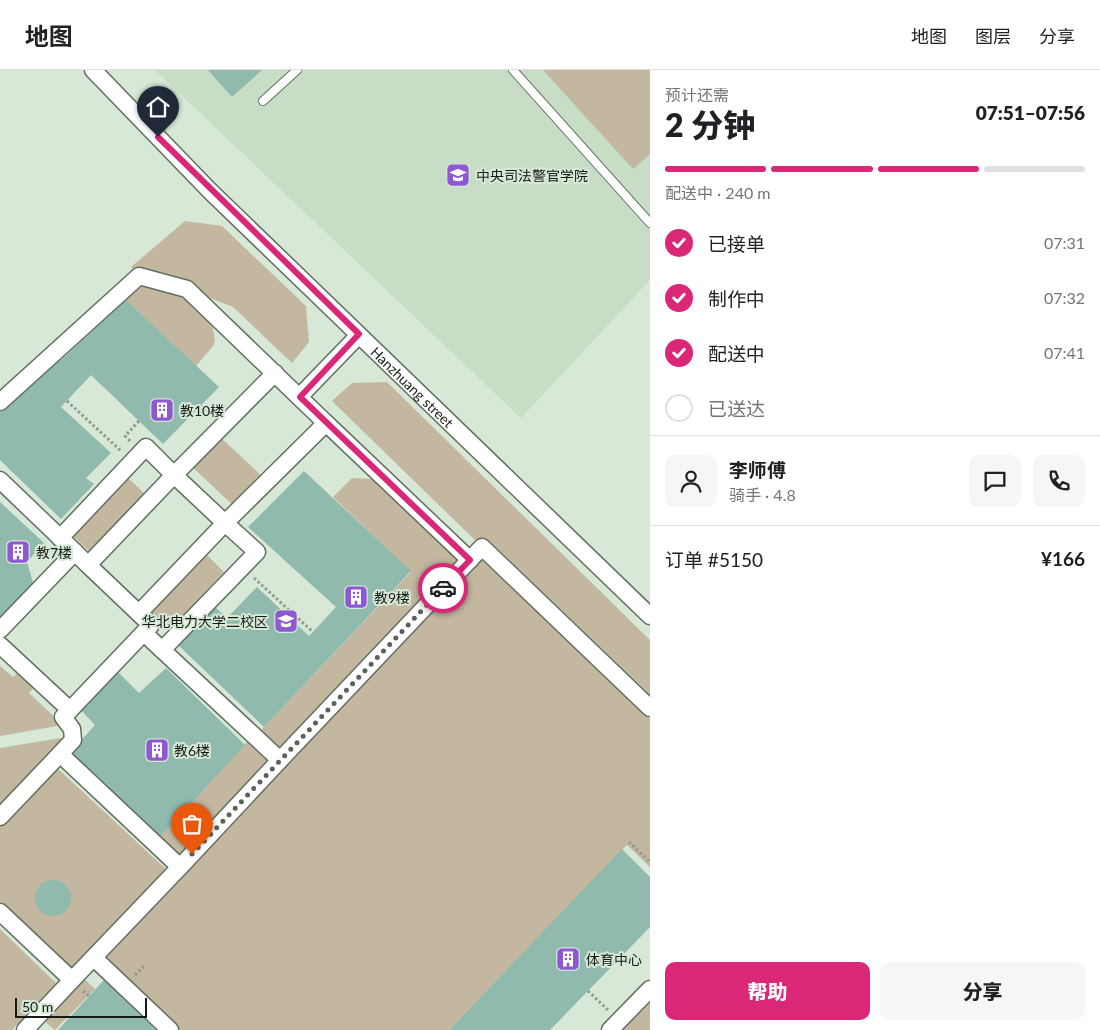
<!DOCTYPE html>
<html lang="zh">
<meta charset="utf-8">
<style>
body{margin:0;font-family:Lato,"Noto Sans SC",sans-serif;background:#f6f6f6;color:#202124;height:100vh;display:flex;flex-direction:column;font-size:19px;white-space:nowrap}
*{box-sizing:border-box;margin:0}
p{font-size:16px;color:#757577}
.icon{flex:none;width:28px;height:28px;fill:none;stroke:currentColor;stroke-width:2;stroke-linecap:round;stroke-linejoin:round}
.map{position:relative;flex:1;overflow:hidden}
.details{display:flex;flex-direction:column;background:#fff;width:450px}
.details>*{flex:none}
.scale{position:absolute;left:15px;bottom:12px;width:132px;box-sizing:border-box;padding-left:5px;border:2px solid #151b14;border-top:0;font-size:14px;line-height:18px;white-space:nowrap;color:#151b14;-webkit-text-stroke:4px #d7e8d6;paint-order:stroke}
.pin{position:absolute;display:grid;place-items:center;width:42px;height:42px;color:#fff;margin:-51px -21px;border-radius:50% 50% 50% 0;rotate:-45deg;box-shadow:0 0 5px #0007}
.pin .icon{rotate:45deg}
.courier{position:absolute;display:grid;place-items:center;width:50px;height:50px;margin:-25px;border:4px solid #db2777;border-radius:50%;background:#fff;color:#222;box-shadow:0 1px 6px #0007}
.head em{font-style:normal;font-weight:800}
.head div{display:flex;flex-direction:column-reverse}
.head{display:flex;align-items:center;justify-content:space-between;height:85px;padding:0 15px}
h1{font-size:32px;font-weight:800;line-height:38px}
.bar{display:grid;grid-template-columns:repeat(4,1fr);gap:8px 5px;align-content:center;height:60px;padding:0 15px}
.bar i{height:6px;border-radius:4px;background:#e0e0e0}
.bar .active{background:#db2777}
.bar p{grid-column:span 4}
.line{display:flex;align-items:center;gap:12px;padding:0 15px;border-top:1px solid #e0e0e0}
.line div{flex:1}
.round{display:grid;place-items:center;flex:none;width:52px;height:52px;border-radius:10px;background:#f6f6f6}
ol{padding:0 15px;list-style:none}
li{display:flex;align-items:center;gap:15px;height:55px}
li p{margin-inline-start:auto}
li .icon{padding:5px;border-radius:50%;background:#db2777;color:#fff;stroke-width:4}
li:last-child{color:#757577}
li i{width:28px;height:28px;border:2px solid #e0e0e0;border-radius:50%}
.button{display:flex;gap:10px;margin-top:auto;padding:10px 15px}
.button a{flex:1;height:58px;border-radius:10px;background:#db2777;color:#fff;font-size:20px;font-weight:800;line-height:58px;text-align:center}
.button a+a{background:#f6f6f6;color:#202124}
header{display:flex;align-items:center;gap:30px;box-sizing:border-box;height:70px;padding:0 25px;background:#fff;border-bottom:1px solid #e0e0e0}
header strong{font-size:24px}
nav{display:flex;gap:28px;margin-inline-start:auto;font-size:18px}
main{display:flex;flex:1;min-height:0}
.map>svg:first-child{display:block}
.built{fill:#c7ddc5}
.green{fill:#c4b7a0}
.building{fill:#8fbaad}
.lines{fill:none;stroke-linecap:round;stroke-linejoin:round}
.lane-casing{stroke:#616f60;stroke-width:10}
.street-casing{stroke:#616f60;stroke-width:19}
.path{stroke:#8e9b8d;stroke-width:3;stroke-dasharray:2.5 2.5;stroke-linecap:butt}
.lane{stroke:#fff;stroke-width:8}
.street{stroke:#fff;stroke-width:16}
.done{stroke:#596358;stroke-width:5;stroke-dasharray:0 9}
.route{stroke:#db2777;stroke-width:6}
.labels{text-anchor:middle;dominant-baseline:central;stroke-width:4;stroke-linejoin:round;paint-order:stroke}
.poi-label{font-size:14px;fill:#151b14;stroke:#d7e8d6;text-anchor:start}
.street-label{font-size:14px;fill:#151b14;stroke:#d7e8d6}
</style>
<header>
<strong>地图</strong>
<nav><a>地图</a><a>图层</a><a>分享</a></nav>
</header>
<main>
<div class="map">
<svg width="650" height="960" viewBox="0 0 650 960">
<rect width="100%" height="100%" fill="#d7e8d6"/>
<polygon class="built" points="155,0 650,0 650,210 521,348"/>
<g class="green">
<polygon points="543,0 650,0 650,84 633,99"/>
<polygon points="185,151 222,156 306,236 309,272 292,293 233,237 187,219 139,206 131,197"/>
<polygon points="140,216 181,226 212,254 215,271 213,276 196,296 126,230"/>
<polygon points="387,312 650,570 650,624 488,470 482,477 332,331 352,313"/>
<polygon points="217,364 266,410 237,439 189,394"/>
<polygon points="127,407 146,425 91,483 72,465"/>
<polygon points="352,408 373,409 461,491 280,682 259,662 411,502 333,427"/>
<polygon points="205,483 224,502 170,559 151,542"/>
<polygon points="481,489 650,649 650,797 627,775 449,960 179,960 101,886"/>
<polygon points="0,596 13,607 20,600 36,615 29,623 63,655 0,666"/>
<polygon points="61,668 59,676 0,736 0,678"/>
<polygon points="248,671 270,693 179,789 158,769"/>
<polygon points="56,697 168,801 72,900 0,832 0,756"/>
<polygon points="0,859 57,914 12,960 0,960"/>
<polygon points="82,907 95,919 55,960 43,950"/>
<polygon points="650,930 650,960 622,960"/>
</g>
<g class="building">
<polygon points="208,0 262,0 232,27"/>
<polygon points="126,230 219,317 163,374 91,305 61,337 111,383 86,408 94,414 61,449 0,390 0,342 56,286 60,291"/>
<polygon points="304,401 411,501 264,657 178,575 215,537 227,548 257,517 309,566 336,537 248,457"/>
<polygon points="0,432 44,473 27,492 34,516 0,550"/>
<polygon points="166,598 245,675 158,769 69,684 95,655 79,638 116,600 139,623"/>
<polygon points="622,779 650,807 650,857 550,960 449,960"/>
<circle cx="53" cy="828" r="18"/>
<polygon points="104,910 156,960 58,960"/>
</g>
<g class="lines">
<g class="lane-casing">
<g id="lane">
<polyline points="513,0 650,153"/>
<polyline points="263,31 297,0"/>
</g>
</g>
<g class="street-casing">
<g id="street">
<path id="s1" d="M93 0 210 121 650 546"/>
<polyline points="299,327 359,265"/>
<polyline points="0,332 139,206 187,219 326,353 225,453 257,482 162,580"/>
<polyline points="326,353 470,490"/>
<polyline points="0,410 75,482 0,560"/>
<polyline points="60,468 146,377 174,405 275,303"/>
<polyline points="75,482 88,495 174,405 225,453 139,543"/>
<polyline points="144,563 280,690 482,477 650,638"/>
<polyline points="0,575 70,640 151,555 88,495"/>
<polyline points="70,640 63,647 72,659 73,670 60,684 180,797 280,690"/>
<polyline points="0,747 60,684"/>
<polyline points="0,842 72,910 180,797"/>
<polyline points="94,888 170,960"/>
<polyline points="25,960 72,910"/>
<polyline points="610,960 650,919"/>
</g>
</g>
<g class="path">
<polyline points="67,331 121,381"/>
<polyline points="200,336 210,346"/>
<polyline points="130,371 125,366 139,351"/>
<polyline points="254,508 313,562"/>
<polyline points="629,772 650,792"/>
<polyline points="135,905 145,895"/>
<polyline points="83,921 89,926"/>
<polyline points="588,921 608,940"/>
</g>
<use href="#lane" class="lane"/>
<use href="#street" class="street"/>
</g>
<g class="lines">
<polyline class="done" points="192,784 443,518"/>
<polyline class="route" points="158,67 359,264 300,327 470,490 443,518"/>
</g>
<defs>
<g id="university-square" transform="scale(1.25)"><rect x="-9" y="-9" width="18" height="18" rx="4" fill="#8d58d1" stroke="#d7e8d6"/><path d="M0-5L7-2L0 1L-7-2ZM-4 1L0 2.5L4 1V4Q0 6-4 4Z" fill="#fff"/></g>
<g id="building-square" transform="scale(1.25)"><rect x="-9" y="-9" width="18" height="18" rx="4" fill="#8d58d1" stroke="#d7e8d6"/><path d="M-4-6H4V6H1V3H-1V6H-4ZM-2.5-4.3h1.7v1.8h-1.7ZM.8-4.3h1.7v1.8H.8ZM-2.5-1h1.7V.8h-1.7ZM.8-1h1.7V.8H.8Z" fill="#fff"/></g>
</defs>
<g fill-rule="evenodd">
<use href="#university-square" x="458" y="105"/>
<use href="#building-square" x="162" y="340"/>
<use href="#building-square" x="18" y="482"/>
<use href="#building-square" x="356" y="527"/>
<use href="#university-square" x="286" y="551"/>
<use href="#building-square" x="157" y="680"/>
<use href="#building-square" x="568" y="889"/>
</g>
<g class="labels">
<g class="poi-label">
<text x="476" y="105">中央司法警官学院</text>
<text x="180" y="340">教10楼</text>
<text x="36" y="482">教7楼</text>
<text x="374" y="527">教9楼</text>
<text x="268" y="551" text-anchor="end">华北电力大学二校区</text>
<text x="174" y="680">教6楼</text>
<text x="586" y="889">体育中心</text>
</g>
<g class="street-label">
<text stroke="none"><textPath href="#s1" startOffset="450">Hanzhuang street</textPath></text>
</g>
</g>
</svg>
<div class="scale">50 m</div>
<div class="pin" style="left:192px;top:784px;background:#ea580c"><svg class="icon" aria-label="bag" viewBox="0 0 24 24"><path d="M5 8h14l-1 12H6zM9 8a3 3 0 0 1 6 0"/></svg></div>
<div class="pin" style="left:158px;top:67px;background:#1f2937"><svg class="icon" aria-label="home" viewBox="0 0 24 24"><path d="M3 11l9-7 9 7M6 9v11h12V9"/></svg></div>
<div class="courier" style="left:443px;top:518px"><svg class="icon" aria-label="car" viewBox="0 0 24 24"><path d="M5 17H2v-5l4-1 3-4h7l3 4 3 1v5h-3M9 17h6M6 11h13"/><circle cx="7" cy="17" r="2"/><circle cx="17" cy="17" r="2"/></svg></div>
</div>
<section class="details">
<div class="head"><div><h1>2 分钟</h1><p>预计还需</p></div><em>07:51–07:56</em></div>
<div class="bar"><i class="active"></i><i class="active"></i><i class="active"></i><i></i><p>配送中 · 240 m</p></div>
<ol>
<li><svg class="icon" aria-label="check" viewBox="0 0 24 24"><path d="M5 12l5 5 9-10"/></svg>已接单<p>07:31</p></li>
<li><svg class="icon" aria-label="check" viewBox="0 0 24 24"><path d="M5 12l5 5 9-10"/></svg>制作中<p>07:32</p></li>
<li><svg class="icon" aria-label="check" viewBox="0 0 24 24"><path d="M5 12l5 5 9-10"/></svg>配送中<p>07:41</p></li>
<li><i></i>已送达</li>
</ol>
<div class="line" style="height:90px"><a class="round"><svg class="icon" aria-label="person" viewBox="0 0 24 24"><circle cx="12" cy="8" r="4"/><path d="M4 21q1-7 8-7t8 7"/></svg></a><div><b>李师傅</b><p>骑手 · 4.8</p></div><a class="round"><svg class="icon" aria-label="chat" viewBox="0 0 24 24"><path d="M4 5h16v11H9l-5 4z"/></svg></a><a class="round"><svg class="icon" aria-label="phone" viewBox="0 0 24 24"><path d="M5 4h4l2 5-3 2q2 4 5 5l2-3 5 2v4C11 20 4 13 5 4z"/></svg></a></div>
<div class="line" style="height:65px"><div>订单 #5150</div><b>¥166</b></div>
<div class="button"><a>帮助</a><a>分享</a></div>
</section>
</main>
